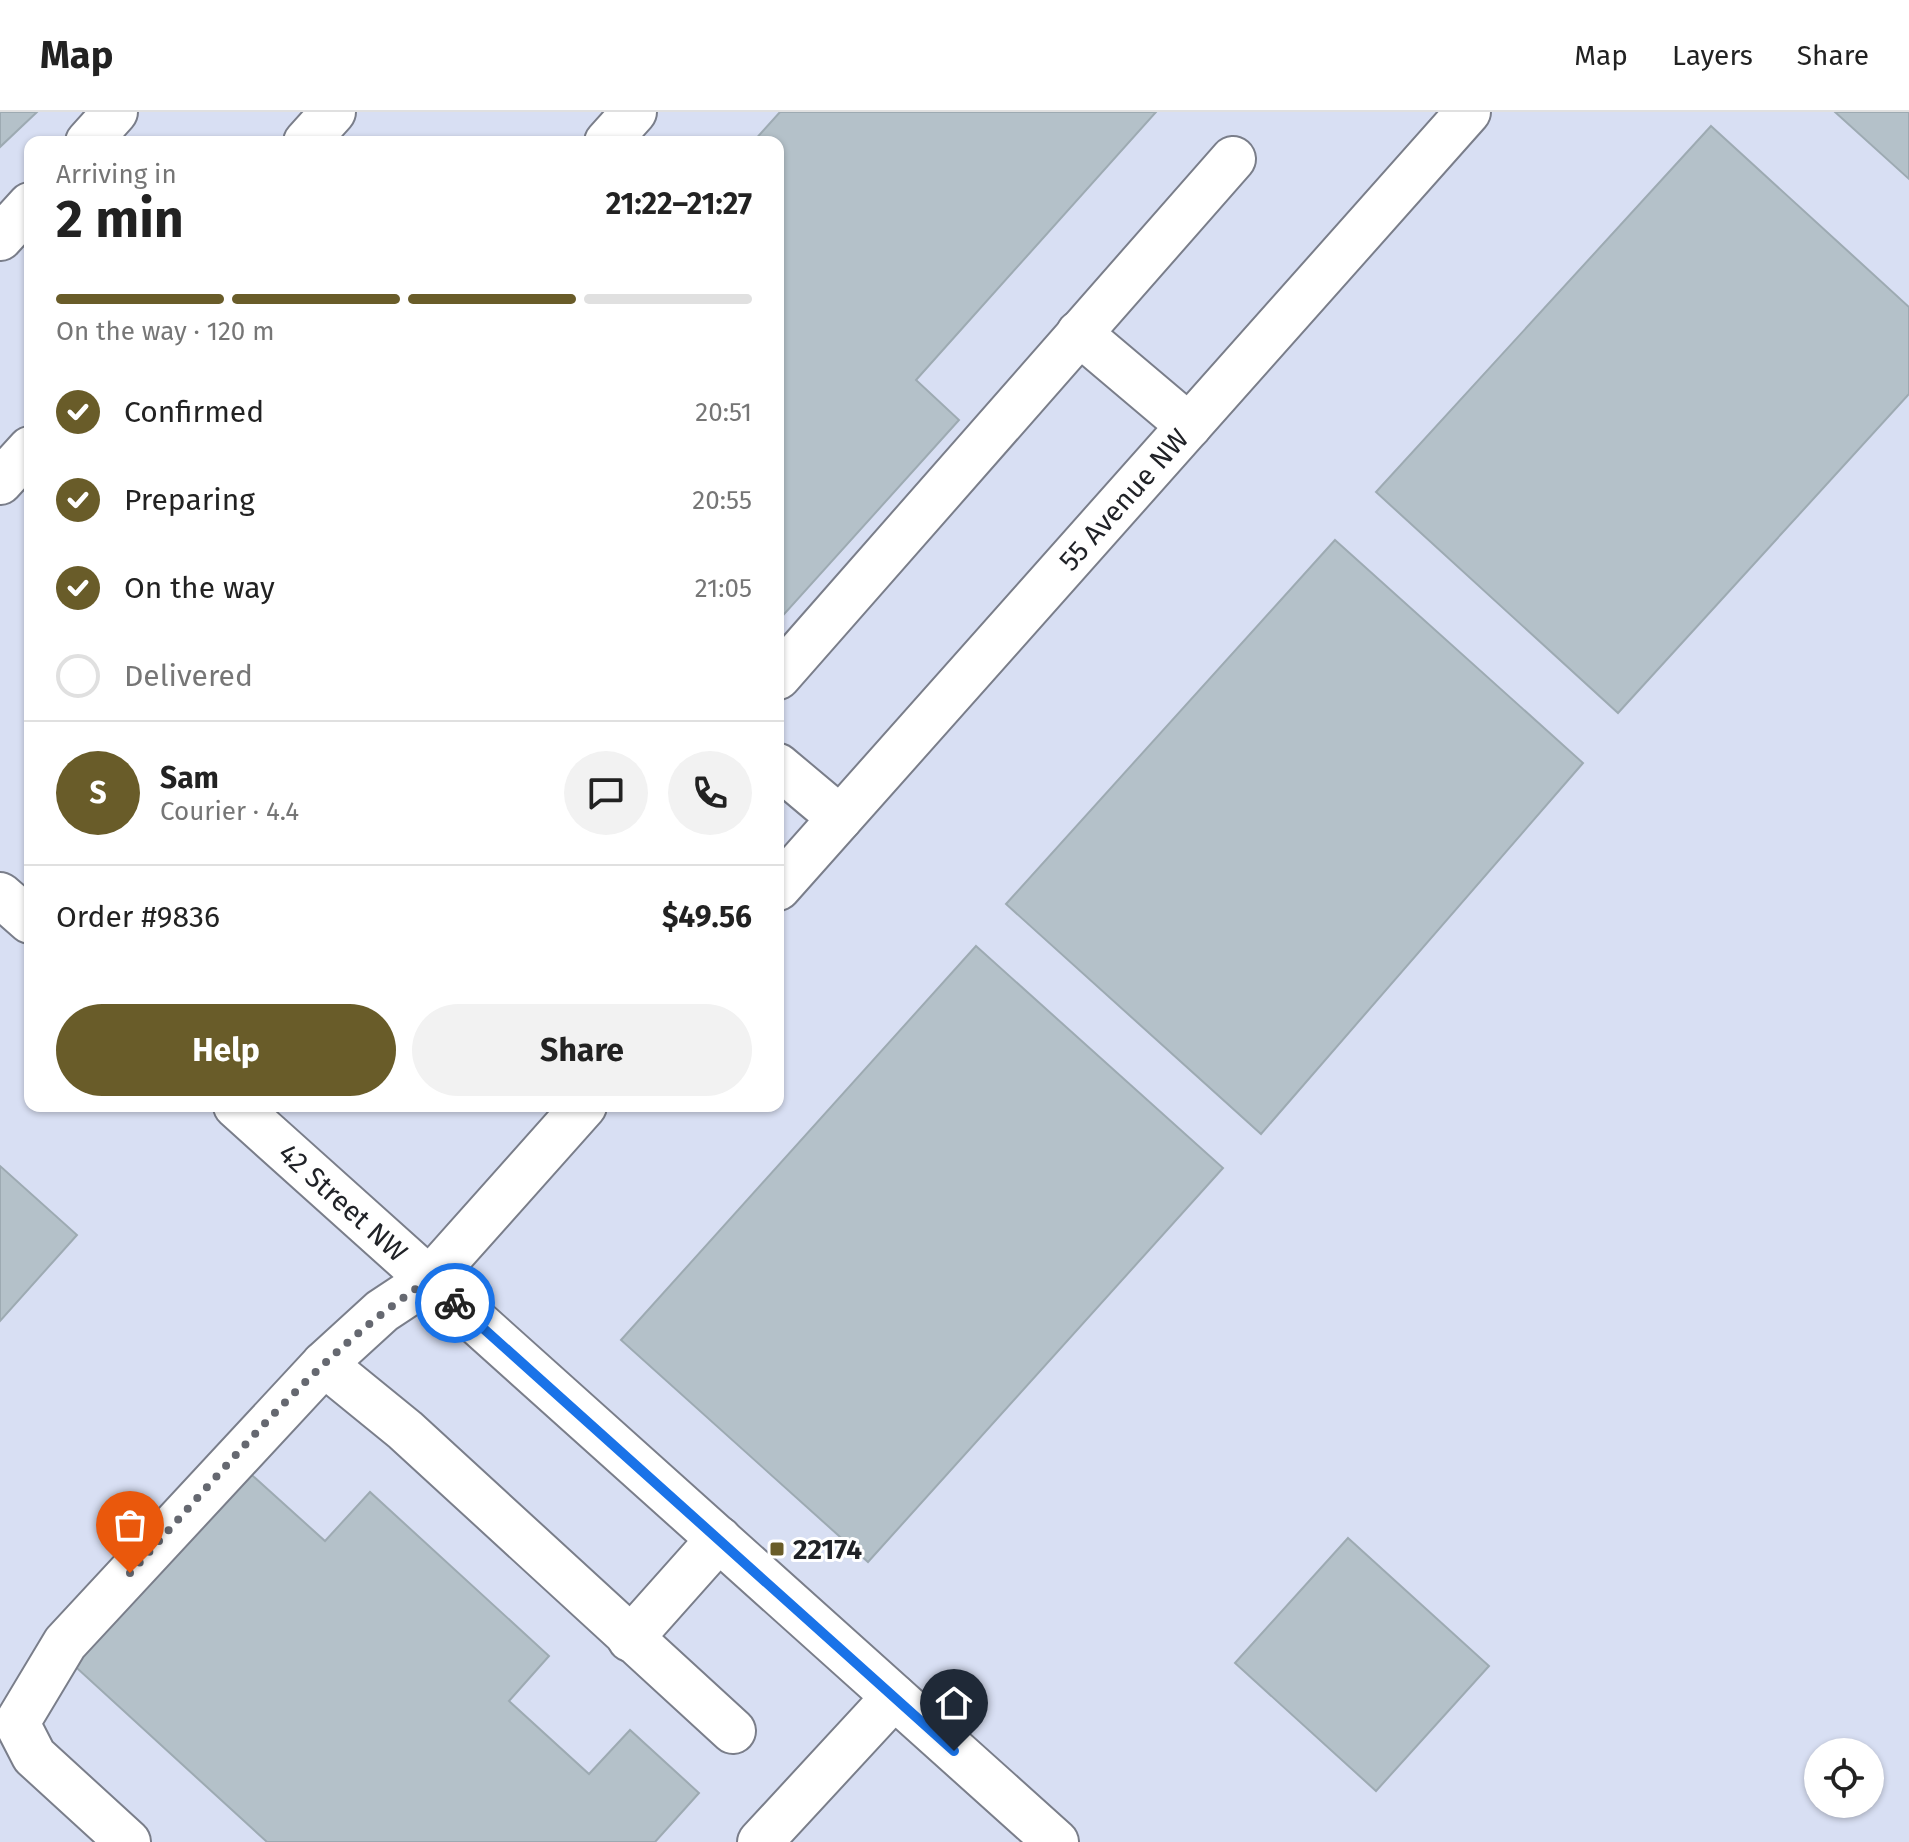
<!DOCTYPE html>
<meta charset="utf-8">
<style>
body{margin:0;font-family:"Fira Sans",sans-serif;background:#f2f2f2;color:#222;height:100vh;display:flex;flex-direction:column;font-size:30px;white-space:nowrap}
*{box-sizing:border-box;margin:0}
p{font-size:26px;color:#767676}
.icon{flex:none;width:44px;height:44px;fill:none;stroke:currentColor;stroke-width:2;stroke-linecap:round;stroke-linejoin:round}
.map{position:relative;flex:1;overflow:hidden}
.sheet{position:absolute;left:24px;top:24px;width:760px;height:976px;display:flex;flex-direction:column;background:#fff;border-radius:16px;box-shadow:0 2px 6px #0004}
.sheet>*{flex:none}
.fabs{position:absolute;left:1804px;top:1626px;display:grid;gap:16px}
.fabs a{display:grid;place-items:center;width:80px;height:80px;border-radius:50%;background:#fff;box-shadow:0 2px 6px #0004;font-size:40px}
.pin{position:absolute;display:grid;place-items:center;width:68px;height:68px;color:#fff;margin:-82px -34px;border-radius:50% 50% 50% 0;rotate:-45deg;box-shadow:0 0 8px #0007}
.pin .icon{rotate:45deg}
.courier{position:absolute;display:grid;place-items:center;width:80px;height:80px;margin:-40px;border:6px solid #1a73e8;border-radius:50%;background:#fff;color:#222;box-shadow:0 2px 10px #0007}
.overview em{font-style:normal;font-weight:700}
.overview div{display:flex;flex-direction:column-reverse}
.overview{display:flex;align-items:center;justify-content:space-between;height:136px;padding:0 32px}
h1{font-size:52px;font-weight:700;line-height:60px}
.bar{display:grid;grid-template-columns:repeat(4,1fr);gap:12px 8px;align-content:center;height:96px;padding:0 32px}
.bar i{height:10px;border-radius:6px;background:#e0e0e0}
.bar .active{background:#695c29}
.bar p{grid-column:span 4}
.line{display:flex;align-items:center;gap:20px;padding:0 32px;border-top:2px solid #e0e0e0}
.line div{flex:1}
.round{display:grid;place-items:center;flex:none;width:84px;height:84px;border-radius:42px;background:#f2f2f2}
ol{padding:0 32px;list-style:none}
li{display:flex;align-items:center;gap:24px;height:88px}
li p{margin-inline-start:auto}
li .icon{padding:8px;border-radius:50%;background:#695c29;color:#fff;stroke-width:4}
li:last-child{color:#767676}
li i{width:44px;height:44px;border:4px solid #e0e0e0;border-radius:50%}
.primary-button{display:flex;gap:16px;margin-top:auto;padding:16px 32px}
.primary-button a{flex:1;height:92px;border-radius:48px;background:#695c29;color:#fff;font-size:32px;font-weight:700;line-height:92px;text-align:center}
.primary-button a+a{background:#f2f2f2;color:#222}
header{display:flex;align-items:center;gap:48px;box-sizing:border-box;height:112px;padding:0 40px;background:#fff;border-bottom:2px solid #e0e0e0}
header strong{font-size:38px}
nav{display:flex;gap:44px;margin-inline-start:auto;font-size:28px}
.map>svg:first-child{display:block}
.built{fill:#d8dff3;fill-rule:evenodd}
.building{fill:#b4c1c9;stroke:#9daab2;stroke-width:2}
.lines{fill:none;stroke-linecap:round;stroke-linejoin:round}
.minor-casing{stroke:#7a7e8a;stroke-width:48}
.minor{stroke:#fff;stroke-width:44}
.done{stroke:#656870;stroke-width:8;stroke-dasharray:0 14.4}
.route{stroke:#1a73e8;stroke-width:10}
.poi-dot{fill:#695c29;stroke:#fff;stroke-width:3}
.labels{text-anchor:middle;dominant-baseline:central;stroke-width:6;stroke-linejoin:round;paint-order:stroke}
.street-label{font-size:28px;fill:#202227;stroke:#fff}
.poi-label{font-size:28px;font-weight:bold;fill:#202227;stroke:#fff;text-anchor:start}
</style>
<header>
<strong>Map</strong>
<nav><a>Map</a><a>Layers</a><a>Share</a></nav>
</header>
<div class="map">
<svg width="1909" height="1730" viewBox="0 0 1909 1730">
<rect width="100%" height="100%" fill="#e5eaf7"/>
<path class="built" d="M0 0H1909V1730H0ZM30 30H778V994H30ZM1818 1640H1870V1692H1818Z"/>
<g class="building">
<polygon points="0,0 37,0 0,35"/>
<polygon points="780,0 1156,0 916,268 959,308 778,509 778,30 753,30"/>
<polygon points="1835,0 1909,0 1909,67"/>
<polygon points="1711,14 1909,195 1909,282 1618,601 1376,380"/>
<polygon points="1335,428 1583,651 1261,1022 1006,792"/>
<polygon points="976,834 1223,1056 868,1450 621,1228"/>
<polygon points="0,1054 77,1123 0,1209"/>
<polygon points="243,1355 325,1429 370,1380 549,1544 509,1589 589,1662 630,1618 699,1681 655,1730 267,1730 67,1547"/>
<polygon points="1348,1426 1489,1554 1376,1679 1235,1551"/>
</g>
<g class="lines">
<g class="minor-casing">
<g id="minor">
<polyline points="88,30 115,0"/>
<polyline points="306,30 333,0"/>
<polyline points="607,30 634,0"/>
<polyline points="0,126 30,93"/>
<polyline points="1079,221 1189,314"/>
<polyline points="0,370 30,337"/>
<polyline points="778,565 1233,47"/>
<polyline points="778,654 840,706"/>
<path id="s1" d="M778 776 1468 0"/>
<polyline points="0,783 30,809"/>
<path id="s2" d="M236 994 1056 1730"/>
<polyline points="324,1252 405,1318 733,1619"/>
<polyline points="630,1527 719,1427"/>
<polyline points="128,1730 34,1644 17,1611 65,1531 324,1252 382,1199 429,1168 584,994"/>
<polyline points="760,1730 894,1585"/>
</g>
</g>
<use href="#minor" class="minor"/>
</g>
<g class="lines">
<path class="done" d="M130 1461C224 1359 313 1244 429 1168L455 1191"/>
<polyline class="route" points="455,1191 954,1639"/>
</g>
<rect class="poi-dot" x="769" y="1429" width="16" height="16" rx="4"/>
<g class="labels">
<g class="street-label">
<text stroke="none"><textPath href="#s1" startOffset="520">55 Avenue NW</textPath></text>
<text stroke="none"><textPath href="#s2" startOffset="144">42 Street NW</textPath></text>
</g>
<g class="poi-label">
<text x="793" y="1437">22174</text>
</g>
</g>
</svg>
<div class="fabs">
<a><svg class="icon" aria-label="locate" viewBox="0 0 24 24"><circle cx="12" cy="12" r="6"/><path d="M12 2v4M12 18v4M2 12h4M18 12h4"/></svg></a>
</div>
<div class="pin" style="left:130px;top:1461px;background:#ea580c"><svg class="icon" aria-label="bag" viewBox="0 0 24 24"><path d="M5 8h14l-1 12H6zM9 8a3 3 0 0 1 6 0"/></svg></div>
<div class="pin" style="left:954px;top:1639px;background:#1f2937"><svg class="icon" aria-label="home" viewBox="0 0 24 24"><path d="M3 11l9-7 9 7M6 9v11h12V9"/></svg></div>
<div class="courier" style="left:455px;top:1191px"><svg class="icon" aria-label="bike" viewBox="0 0 24 24"><circle cx="6" cy="16" r="4"/><circle cx="18" cy="16" r="4"/><path d="M6 16l4-8h5l3 8M10 8l3 8H6M13 5h3"/></svg></div>
<section class="sheet">
<div class="overview"><div><h1>2 min</h1><p>Arriving in</p></div><em>21:22–21:27</em></div>
<div class="bar"><i class="active"></i><i class="active"></i><i class="active"></i><i></i><p>On the way · 120 m</p></div>
<ol>
<li><svg class="icon" aria-label="check" viewBox="0 0 24 24"><path d="M5 12l5 5 9-10"/></svg>Confirmed<p>20:51</p></li>
<li><svg class="icon" aria-label="check" viewBox="0 0 24 24"><path d="M5 12l5 5 9-10"/></svg>Preparing<p>20:55</p></li>
<li><svg class="icon" aria-label="check" viewBox="0 0 24 24"><path d="M5 12l5 5 9-10"/></svg>On the way<p>21:05</p></li>
<li><i></i>Delivered</li>
</ol>
<div class="line" style="height:144px"><b class="round" style="background:#695c29;color:#fff">S</b><div><b>Sam</b><p>Courier · 4.4</p></div><a class="round"><svg class="icon" aria-label="chat" viewBox="0 0 24 24"><path d="M4 5h16v11H9l-5 4z"/></svg></a><a class="round"><svg class="icon" aria-label="phone" viewBox="0 0 24 24"><path d="M5 4h4l2 5-3 2q2 4 5 5l2-3 5 2v4C11 20 4 13 5 4z"/></svg></a></div>
<div class="line" style="height:104px"><div>Order #9836</div><b>$49.56</b></div>
<div class="primary-button"><a>Help</a><a>Share</a></div>
</section>
</div>
